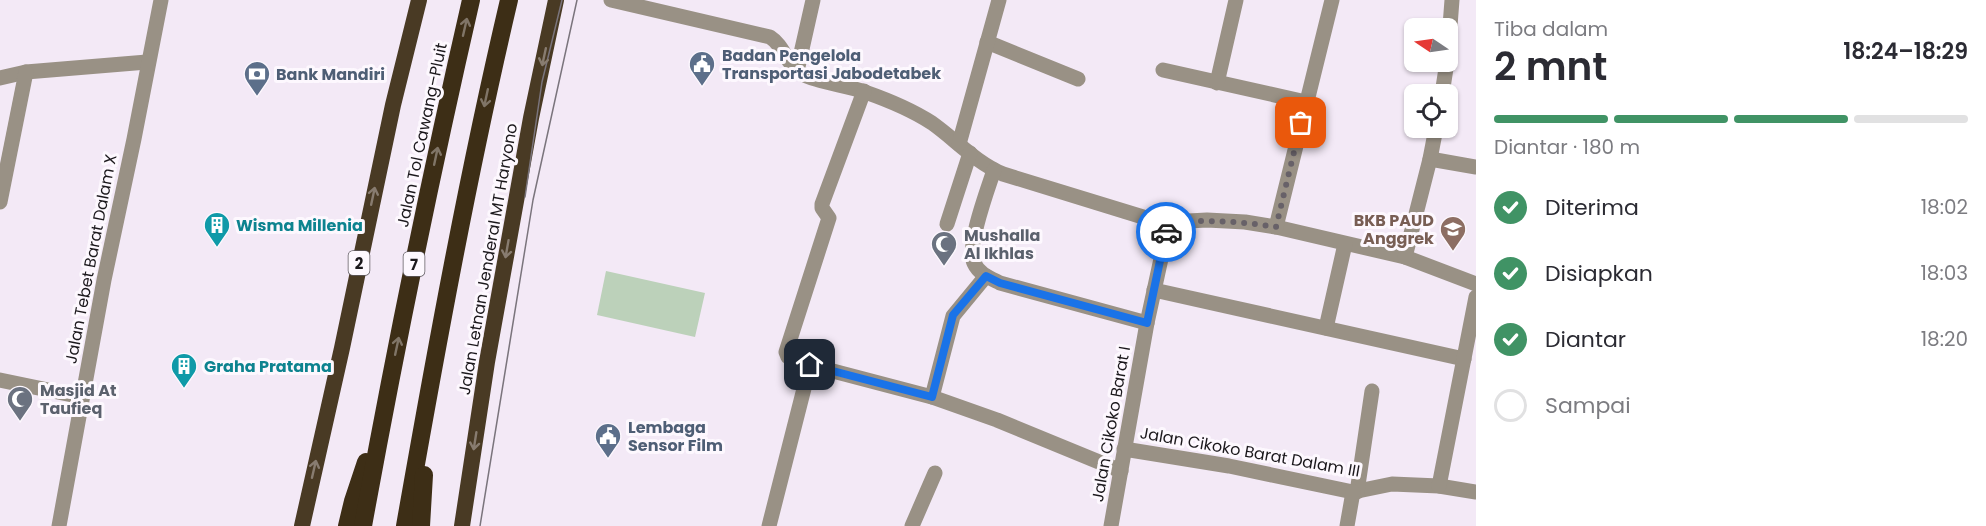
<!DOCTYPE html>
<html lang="id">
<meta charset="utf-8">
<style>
body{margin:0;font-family:Poppins,sans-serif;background:#f7f7f7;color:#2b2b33;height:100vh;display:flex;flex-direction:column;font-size:22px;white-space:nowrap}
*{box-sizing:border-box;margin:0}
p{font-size:20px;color:#7c7c81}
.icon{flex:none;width:33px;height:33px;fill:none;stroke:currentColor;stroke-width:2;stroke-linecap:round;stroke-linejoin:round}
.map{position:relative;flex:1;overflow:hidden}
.details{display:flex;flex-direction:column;background:#fff;width:510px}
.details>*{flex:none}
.needle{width:39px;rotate:283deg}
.fabs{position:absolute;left:1404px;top:18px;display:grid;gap:12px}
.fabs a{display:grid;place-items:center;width:54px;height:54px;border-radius:9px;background:#fff;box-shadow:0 2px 4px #0004;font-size:30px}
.pin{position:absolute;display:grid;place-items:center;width:51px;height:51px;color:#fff;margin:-26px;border-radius:12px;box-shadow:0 3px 9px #0006}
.courier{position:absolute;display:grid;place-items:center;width:60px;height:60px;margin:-30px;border:4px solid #1a73e8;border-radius:50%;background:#fff;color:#222;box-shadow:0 2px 8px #0007}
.head em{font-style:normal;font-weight:600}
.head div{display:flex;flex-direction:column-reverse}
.head{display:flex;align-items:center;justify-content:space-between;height:102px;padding:0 18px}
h1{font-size:39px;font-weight:600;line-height:45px}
.bar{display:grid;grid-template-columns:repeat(4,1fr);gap:9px 6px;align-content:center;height:72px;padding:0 18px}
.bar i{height:8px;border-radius:4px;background:#e1e1e2}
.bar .current{background:#409365}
.bar p{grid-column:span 4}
ol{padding:0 18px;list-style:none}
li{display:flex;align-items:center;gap:18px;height:66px}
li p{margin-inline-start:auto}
li .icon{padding:6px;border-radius:50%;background:#409365;color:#fff;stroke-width:4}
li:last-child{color:#7c7c81}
li i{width:33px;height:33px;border:3px solid #e1e1e2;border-radius:50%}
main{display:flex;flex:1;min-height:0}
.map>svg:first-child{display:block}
.green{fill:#bcd1ba}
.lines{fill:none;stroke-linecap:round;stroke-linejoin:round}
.minor{stroke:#999185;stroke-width:15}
.tertiary{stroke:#999185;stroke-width:15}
.trunk{stroke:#493a24;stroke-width:16}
.motorway{stroke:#3d2e16;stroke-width:18}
.tram{stroke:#7a747c;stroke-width:1.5}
.oneway{stroke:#807567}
.oneway2{stroke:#887c70}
.done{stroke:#676168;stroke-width:6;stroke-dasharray:0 10.8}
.route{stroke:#1a73e8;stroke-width:8}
.labels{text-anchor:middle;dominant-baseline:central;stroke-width:6;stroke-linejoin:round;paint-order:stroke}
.shield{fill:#fdf8fe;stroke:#5f5b60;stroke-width:1.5}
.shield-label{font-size:15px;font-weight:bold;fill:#1b181c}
.service-label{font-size:16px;font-weight:bold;fill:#4e5e75;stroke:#fdf8fe;text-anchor:start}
.street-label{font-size:16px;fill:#1b181c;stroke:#fdf8fe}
.education-label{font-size:16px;font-weight:bold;fill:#785e54;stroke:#fdf8fe;text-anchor:end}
.culture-label{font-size:16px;font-weight:bold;fill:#0d838f;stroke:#fdf8fe;text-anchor:start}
.worship-label{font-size:16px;font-weight:bold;fill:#5b616d;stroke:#fdf8fe;text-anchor:start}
</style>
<main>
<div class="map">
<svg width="1476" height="526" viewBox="0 0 1476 526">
<rect width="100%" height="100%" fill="#f3e9f6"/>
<polygon class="green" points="606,271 705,293 695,337 597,315"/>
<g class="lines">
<g class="minor">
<path d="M611 0 770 37C784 46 786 63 799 72 814 82 847 85 865 92 888 100 912 110 932 123 956 140 975 162 1003 174L1143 217 1169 222 1207 220 1245 222 1276 227 1405 257 1476 284"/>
<polyline points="987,42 1078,79"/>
<polyline points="1448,52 1452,0"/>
<polyline points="1163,70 1306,102"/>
<polyline points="797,71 813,0"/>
<polyline points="0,78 26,72 147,62"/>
<polyline points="1217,83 1236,0"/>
<polyline points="864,91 822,204 822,208 829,218 786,352 788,357 810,365 932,397 997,420 1121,471"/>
<polyline points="1442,94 1447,62"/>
<polyline points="959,144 999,0"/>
<polyline points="1430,159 1476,167"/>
<path d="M994 170C988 189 966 246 974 263 979 274 990 278 1000 283L1147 323"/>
<polyline points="0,202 26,72"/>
<polyline points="947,224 970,153"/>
<polyline points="1276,227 1332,0"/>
<polyline points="1405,257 1430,159 1436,128"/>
<polyline points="1154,290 1464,359"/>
<polyline points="1326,328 1345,244"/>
<polyline points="0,380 82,397"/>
<polyline points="932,397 953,316 986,276"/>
<polyline points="1124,449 1229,466 1353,492 1392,484 1439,486 1476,492"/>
<polyline points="1439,486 1476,297"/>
<polyline points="1357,492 1372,391"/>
<polyline points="769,526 810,365"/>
<polyline points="912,526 935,473"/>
<polyline points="1111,526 1147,323 1169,222"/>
<polyline points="1347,526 1353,492"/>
</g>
<polyline class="tertiary" points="59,526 104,280 134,139 161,0"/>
<g class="trunk">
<polyline points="302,526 342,348 393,105 419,0"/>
<polyline points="462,526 487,362 531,118 556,0"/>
</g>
<g class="motorway">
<polyline points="347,526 353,501 366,462"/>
<path d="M363 526C395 350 431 174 471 0"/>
<path d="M405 526C436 350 468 174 509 0"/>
<polyline points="421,526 424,475"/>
</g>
<g class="tram">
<polyline points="525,197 542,82 562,0"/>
<polyline points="480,526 533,200 577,0"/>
</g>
</g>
<defs><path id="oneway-shaft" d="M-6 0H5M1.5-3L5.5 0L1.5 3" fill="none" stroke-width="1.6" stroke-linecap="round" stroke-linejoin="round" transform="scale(1.5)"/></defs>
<g class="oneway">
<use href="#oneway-shaft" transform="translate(465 27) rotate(-77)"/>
<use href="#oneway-shaft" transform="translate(486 98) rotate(102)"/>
<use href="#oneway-shaft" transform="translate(436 156) rotate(-78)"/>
<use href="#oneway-shaft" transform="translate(397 346) rotate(-78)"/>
</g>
<g class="oneway2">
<use href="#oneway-shaft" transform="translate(544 57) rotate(102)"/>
<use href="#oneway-shaft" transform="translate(373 196) rotate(-78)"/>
<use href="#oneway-shaft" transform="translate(507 249) rotate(100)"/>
<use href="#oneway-shaft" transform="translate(475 441) rotate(99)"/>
<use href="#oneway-shaft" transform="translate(314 469) rotate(-77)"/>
</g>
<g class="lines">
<path class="done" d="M1166 232 1168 222C1205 220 1240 221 1276 227L1301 123"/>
<polyline class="route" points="810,365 932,397 953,315 986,276 1000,283 1147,323 1166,232"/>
</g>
<defs>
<g id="civic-pin" transform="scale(1.35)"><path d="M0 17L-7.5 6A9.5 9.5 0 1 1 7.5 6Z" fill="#5c6f8a" stroke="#fdf8fe"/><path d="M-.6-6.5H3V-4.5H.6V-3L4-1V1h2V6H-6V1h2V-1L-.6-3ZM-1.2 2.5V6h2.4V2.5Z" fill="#fff"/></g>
<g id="bank-pin" transform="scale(1.35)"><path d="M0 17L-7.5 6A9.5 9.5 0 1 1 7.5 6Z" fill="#5c6f8a" stroke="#fdf8fe"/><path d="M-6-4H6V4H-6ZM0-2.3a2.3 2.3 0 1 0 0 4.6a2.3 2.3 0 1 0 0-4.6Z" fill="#fff"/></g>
<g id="building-pin" transform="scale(1.35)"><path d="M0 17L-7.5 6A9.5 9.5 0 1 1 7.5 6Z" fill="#0f9aa8" stroke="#fdf8fe"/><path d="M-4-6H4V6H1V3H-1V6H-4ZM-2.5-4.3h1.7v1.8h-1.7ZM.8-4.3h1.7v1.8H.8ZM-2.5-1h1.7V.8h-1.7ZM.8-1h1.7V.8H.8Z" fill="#fff"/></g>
<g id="school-pin" transform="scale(1.35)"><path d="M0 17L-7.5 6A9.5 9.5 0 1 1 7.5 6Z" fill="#8d6e63" stroke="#fdf8fe"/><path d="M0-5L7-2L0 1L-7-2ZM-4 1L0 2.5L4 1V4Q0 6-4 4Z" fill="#fff"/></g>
<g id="mosque-pin" transform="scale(1.35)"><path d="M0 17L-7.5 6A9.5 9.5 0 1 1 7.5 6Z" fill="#6b7280" stroke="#fdf8fe"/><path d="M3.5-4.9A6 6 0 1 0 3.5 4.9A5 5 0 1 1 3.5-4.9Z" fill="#fff"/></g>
</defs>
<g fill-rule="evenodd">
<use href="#civic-pin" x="702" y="64"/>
<use href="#bank-pin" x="257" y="74"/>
<use href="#building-pin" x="217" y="225"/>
<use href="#school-pin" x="1453" y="229"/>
<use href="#mosque-pin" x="944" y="244"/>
<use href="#building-pin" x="184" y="366"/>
<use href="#mosque-pin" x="20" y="399"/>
<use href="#civic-pin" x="608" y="436"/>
</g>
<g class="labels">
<g class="shield">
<rect x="348.5" y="251" width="21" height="24" rx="4.5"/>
<rect x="403.5" y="252" width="21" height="24" rx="4.5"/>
</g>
<g class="shield-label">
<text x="359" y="263">2</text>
<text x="414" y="264">7</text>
</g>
<g class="service-label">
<text x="722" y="55">Badan Pengelola<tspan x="722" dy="18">Transportasi Jabodetabek</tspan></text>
<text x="276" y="74">Bank Mandiri</text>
<text x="628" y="427">Lembaga<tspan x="628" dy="18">Sensor Film</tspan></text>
</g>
<g class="street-label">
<text transform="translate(422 135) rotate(-78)">Jalan Tol Cawang–Pluit</text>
<text transform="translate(91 259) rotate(-79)">Jalan Tebet Barat Dalam X</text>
<text transform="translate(488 259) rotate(-80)">Jalan Letnan Jenderal MT Haryono</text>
<text transform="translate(1111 424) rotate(-80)">Jalan Cikoko Barat I</text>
<text transform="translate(1250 452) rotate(10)">Jalan Cikoko Barat Dalam III</text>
</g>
<g class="education-label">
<text x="1434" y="220">BKB PAUD<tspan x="1434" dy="18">Anggrek</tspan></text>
</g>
<g class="culture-label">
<text x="236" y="225">Wisma Millenia</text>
<text x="204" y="366">Graha Pratama</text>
</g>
<g class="worship-label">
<text x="964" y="235">Mushalla<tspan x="964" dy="18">Al Ikhlas</tspan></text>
<text x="40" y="390">Masjid At<tspan x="40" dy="18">Taufieq</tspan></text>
</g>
</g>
</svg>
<div class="fabs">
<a><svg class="needle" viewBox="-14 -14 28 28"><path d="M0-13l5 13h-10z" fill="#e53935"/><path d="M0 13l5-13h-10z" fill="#7c7c81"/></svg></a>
<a><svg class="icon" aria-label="locate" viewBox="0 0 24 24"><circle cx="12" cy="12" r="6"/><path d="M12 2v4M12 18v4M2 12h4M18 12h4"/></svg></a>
</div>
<div class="pin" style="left:1301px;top:123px;background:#ea580c"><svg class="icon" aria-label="bag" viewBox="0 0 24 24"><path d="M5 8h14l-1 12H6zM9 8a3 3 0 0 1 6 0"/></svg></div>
<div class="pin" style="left:810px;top:365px;background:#1f2937"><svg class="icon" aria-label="home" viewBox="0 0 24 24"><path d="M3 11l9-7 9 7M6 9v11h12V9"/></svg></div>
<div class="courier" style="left:1166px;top:232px"><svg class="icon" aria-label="car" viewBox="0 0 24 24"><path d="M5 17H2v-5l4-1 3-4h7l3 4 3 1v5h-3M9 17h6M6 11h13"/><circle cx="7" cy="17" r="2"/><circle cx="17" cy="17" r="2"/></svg></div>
</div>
<section class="details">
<div class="head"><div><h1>2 mnt</h1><p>Tiba dalam</p></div><em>18:24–18:29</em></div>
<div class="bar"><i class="current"></i><i class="current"></i><i class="current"></i><i></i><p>Diantar · 180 m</p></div>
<ol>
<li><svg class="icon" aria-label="check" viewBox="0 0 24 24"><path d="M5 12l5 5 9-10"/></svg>Diterima<p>18:02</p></li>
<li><svg class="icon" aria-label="check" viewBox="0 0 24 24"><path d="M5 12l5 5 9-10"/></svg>Disiapkan<p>18:03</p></li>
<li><svg class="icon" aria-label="check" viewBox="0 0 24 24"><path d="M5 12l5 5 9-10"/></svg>Diantar<p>18:20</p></li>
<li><i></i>Sampai</li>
</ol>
</section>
</main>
